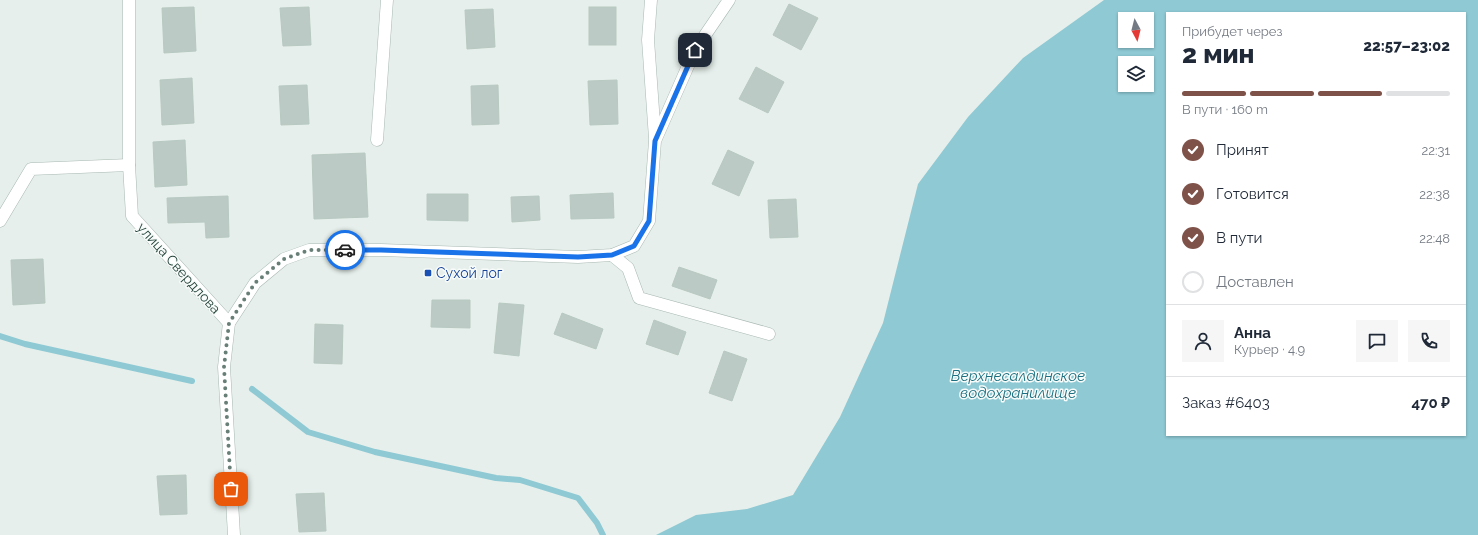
<!DOCTYPE html>
<html lang="ru">
<meta charset="utf-8">
<style>
body{margin:0;font-family:Raleway,sans-serif;background:#f6f6f7;color:#1f2937;height:100vh;display:flex;flex-direction:column;font-size:15px;white-space:nowrap}
*{box-sizing:border-box;margin:0}
p{font-size:13px;color:#747a83}
.icon{flex:none;width:22px;height:22px;fill:none;stroke:currentColor;stroke-width:2;stroke-linecap:round;stroke-linejoin:round}
.map{position:relative;flex:1;overflow:hidden}
.drawer{position:absolute;left:1166px;top:12px;width:300px;height:424px;display:flex;flex-direction:column;background:#fff;border-radius:0px;box-shadow:0 1px 3px #0004}
.drawer>*{flex:none}
.needle{width:26px;rotate:173deg}
.tools{position:absolute;left:1118px;top:12px;display:grid;gap:8px}
.tools a{display:grid;place-items:center;width:36px;height:36px;border-radius:0px;background:#fff;box-shadow:0 1px 3px #0004;font-size:20px}
.pin{position:absolute;display:grid;place-items:center;width:34px;height:34px;color:#fff;margin:-17px;border-radius:8px;box-shadow:0 2px 6px #0006}
.courier{position:absolute;display:grid;place-items:center;width:40px;height:40px;margin:-20px;border:3px solid #1a73e8;border-radius:50%;background:#fff;color:#222;box-shadow:0 1px 5px #0007}
.headline em{font-style:normal;font-weight:800}
.headline div{display:flex;flex-direction:column-reverse}
.headline{display:flex;align-items:center;justify-content:space-between;height:68px;padding:0 16px}
h1{font-size:26px;font-weight:800;line-height:30px}
.bar{display:grid;grid-template-columns:repeat(4,1fr);gap:6px 4px;align-content:center;height:48px;padding:0 16px}
.bar i{height:5px;border-radius:3px;background:#e0e1e3}
.bar .active{background:#7f5249}
.bar p{grid-column:span 4}
.line{display:flex;align-items:center;gap:10px;padding:0 16px;border-top:1px solid #e0e1e3}
.line div{flex:1}
.round{display:grid;place-items:center;flex:none;width:42px;height:42px;border-radius:0px;background:#f6f6f7}
ol{padding:0 16px;list-style:none}
li{display:flex;align-items:center;gap:12px;height:44px}
li p{margin-inline-start:auto}
li .icon{padding:4px;border-radius:50%;background:#7f5249;color:#fff;stroke-width:4}
li:last-child{color:#747a83}
li i{width:22px;height:22px;border:2px solid #e0e1e3;border-radius:50%}
.map>svg:first-child{display:block}
.water{fill:#8ec9d4;fill-rule:evenodd}
.lines{fill:none;stroke-linecap:round;stroke-linejoin:round}
.stream{stroke:#8ec9d4;stroke-width:6}
.building{fill:#bbcac4;stroke:#b8c9c2}
.minor-casing{stroke:#a8b8b2;stroke-width:13}
.minor{stroke:#fff;stroke-width:12}
.done{stroke:#687f78;stroke-width:4;stroke-dasharray:0 7.2}
.route{stroke:#1a73e8;stroke-width:5}
.transit-dot{fill:#1a4fb4;stroke:#f7fbf9;stroke-width:1.5}
.labels{text-anchor:middle;dominant-baseline:central;stroke-width:3;stroke-linejoin:round;paint-order:stroke}
.street-label{font-size:14px;fill:#24423a;stroke:#f7fbf9}
.transit-label{font-size:14px;fill:#164399;stroke:#f7fbf9;text-anchor:start}
.water-label{font-size:15px;font-style:italic;fill:#1c6f80;stroke:#f7fbf9}
</style>
<div class="map">
<svg width="1478" height="535" viewBox="0 0 1478 535">
<rect width="100%" height="100%" fill="#e6efeb"/>
<path class="water" d="M1104 0H1478V535H656L696 515 747 509 793 495 840 417 883 323 918 184 968 117 1023 58ZM1167 13H1465V435H1167ZM1125 19H1147V41H1125ZM1125 63H1147V85H1125Z"/>
<g class="lines">
<g class="stream">
<polyline points="0,336 25,344 192,381"/>
<polyline points="252,389 308,432 375,452 496,478 520,480 578,498 597,523 603,535"/>
</g>
</g>
<g class="building">
<polygon points="789,4 818,18 801,50 773,35"/>
<polygon points="194,7 196,51 164,53 162,8"/>
<polygon points="309,7 311,45 283,46 280,8"/>
<rect x="589" y="7" width="27" height="38"/>
<polygon points="493,9 495,47 467,49 465,10"/>
<polygon points="756,67 784,82 768,113 739,99"/>
<polygon points="192,78 194,123 162,125 160,80"/>
<polygon points="617,80 618,124 590,125 588,81"/>
<polygon points="307,85 309,124 281,125 279,86"/>
<polygon points="498,85 499,124 472,125 471,86"/>
<polygon points="185,140 187,185 155,187 153,142"/>
<polygon points="728,150 754,162 739,196 712,184"/>
<polygon points="365,153 368,217 314,219 312,155"/>
<polygon points="613,193 614,218 571,219 570,195"/>
<polygon points="427,194 468,194 468,221 427,220"/>
<polygon points="228,196 229,237 206,238 205,222 168,223 167,198"/>
<polygon points="539,196 540,220 512,222 511,197"/>
<polygon points="796,199 798,237 770,238 768,200"/>
<polygon points="43,259 45,303 13,305 11,260"/>
<polygon points="679,267 717,280 710,299 672,286"/>
<polygon points="432,300 470,300 470,328 431,327"/>
<polygon points="499,303 524,305 519,356 494,353"/>
<polygon points="562,313 603,329 596,349 554,334"/>
<polygon points="654,320 686,332 678,355 646,344"/>
<polygon points="315,324 343,325 342,364 314,363"/>
<polygon points="724,351 747,359 732,401 709,393"/>
<polygon points="186,475 187,514 160,515 157,476"/>
<polygon points="324,493 326,531 299,532 296,494"/>
</g>
<g class="lines">
<g class="minor-casing">
<g id="minor">
<polyline points="129,0 129,165 132,216 229,323"/>
<polyline points="651,0 648,40 655,138"/>
<polyline points="377,140 387,0"/>
<polyline points="0,221 31,169 129,165"/>
<polyline points="612,255 628,268 639,298 769,334"/>
<polyline points="234,535 224,367 229,323 255,283 284,259 309,250 381,250 578,257 612,255 634,246 649,221 655,141 695,50 729,0"/>
</g>
</g>
<use href="#minor" class="minor"/>
</g>
<g class="lines">
<polyline class="done" points="231,489 224,367 229,323 255,283 284,259 309,250 345,250"/>
<polyline class="route" points="345,250 381,250 578,257 612,255 634,246 649,221 655,141 695,50"/>
</g>
<rect class="transit-dot" x="424" y="269" width="8" height="8" rx="2"/>
<g class="labels">
<g class="street-label">
<text transform="translate(179 268) rotate(48)">улица Свердлова</text>
</g>
<g class="transit-label">
<text x="436" y="273">Сухой лог</text>
</g>
<g class="water-label">
<text x="1018" y="376">Верхнесалдинское<tspan x="1018" dy="17">водохранилище</tspan></text>
</g>
</g>
</svg>
<div class="tools">
<a><svg class="needle" viewBox="-14 -14 28 28"><path d="M0-13l5 13h-10z" fill="#e53935"/><path d="M0 13l5-13h-10z" fill="#747a83"/></svg></a>
<a><svg class="icon" aria-label="layers" viewBox="0 0 24 24"><path d="M12 4l9 5-9 5-9-5zM3 14l9 5 9-5"/></svg></a>
</div>
<div class="pin" style="left:231px;top:489px;background:#ea580c"><svg class="icon" aria-label="bag" viewBox="0 0 24 24"><path d="M5 8h14l-1 12H6zM9 8a3 3 0 0 1 6 0"/></svg></div>
<div class="pin" style="left:695px;top:50px;background:#1f2937"><svg class="icon" aria-label="home" viewBox="0 0 24 24"><path d="M3 11l9-7 9 7M6 9v11h12V9"/></svg></div>
<div class="courier" style="left:345px;top:250px"><svg class="icon" aria-label="car" viewBox="0 0 24 24"><path d="M5 17H2v-5l4-1 3-4h7l3 4 3 1v5h-3M9 17h6M6 11h13"/><circle cx="7" cy="17" r="2"/><circle cx="17" cy="17" r="2"/></svg></div>
<section class="drawer">
<div class="headline"><div><h1>2 мин</h1><p>Прибудет через</p></div><em>22:57–23:02</em></div>
<div class="bar"><i class="active"></i><i class="active"></i><i class="active"></i><i></i><p>В пути · 160 m</p></div>
<ol>
<li><svg class="icon" aria-label="check" viewBox="0 0 24 24"><path d="M5 12l5 5 9-10"/></svg>Принят<p>22:31</p></li>
<li><svg class="icon" aria-label="check" viewBox="0 0 24 24"><path d="M5 12l5 5 9-10"/></svg>Готовится<p>22:38</p></li>
<li><svg class="icon" aria-label="check" viewBox="0 0 24 24"><path d="M5 12l5 5 9-10"/></svg>В пути<p>22:48</p></li>
<li><i></i>Доставлен</li>
</ol>
<div class="line" style="height:72px"><a class="round"><svg class="icon" aria-label="person" viewBox="0 0 24 24"><circle cx="12" cy="8" r="4"/><path d="M4 21q1-7 8-7t8 7"/></svg></a><div><b>Анна</b><p>Курьер · 4.9</p></div><a class="round"><svg class="icon" aria-label="chat" viewBox="0 0 24 24"><path d="M4 5h16v11H9l-5 4z"/></svg></a><a class="round"><svg class="icon" aria-label="phone" viewBox="0 0 24 24"><path d="M5 4h4l2 5-3 2q2 4 5 5l2-3 5 2v4C11 20 4 13 5 4z"/></svg></a></div>
<div class="line" style="height:52px"><div>Заказ #6403</div><b>470 ₽</b></div>
</section>
</div>
